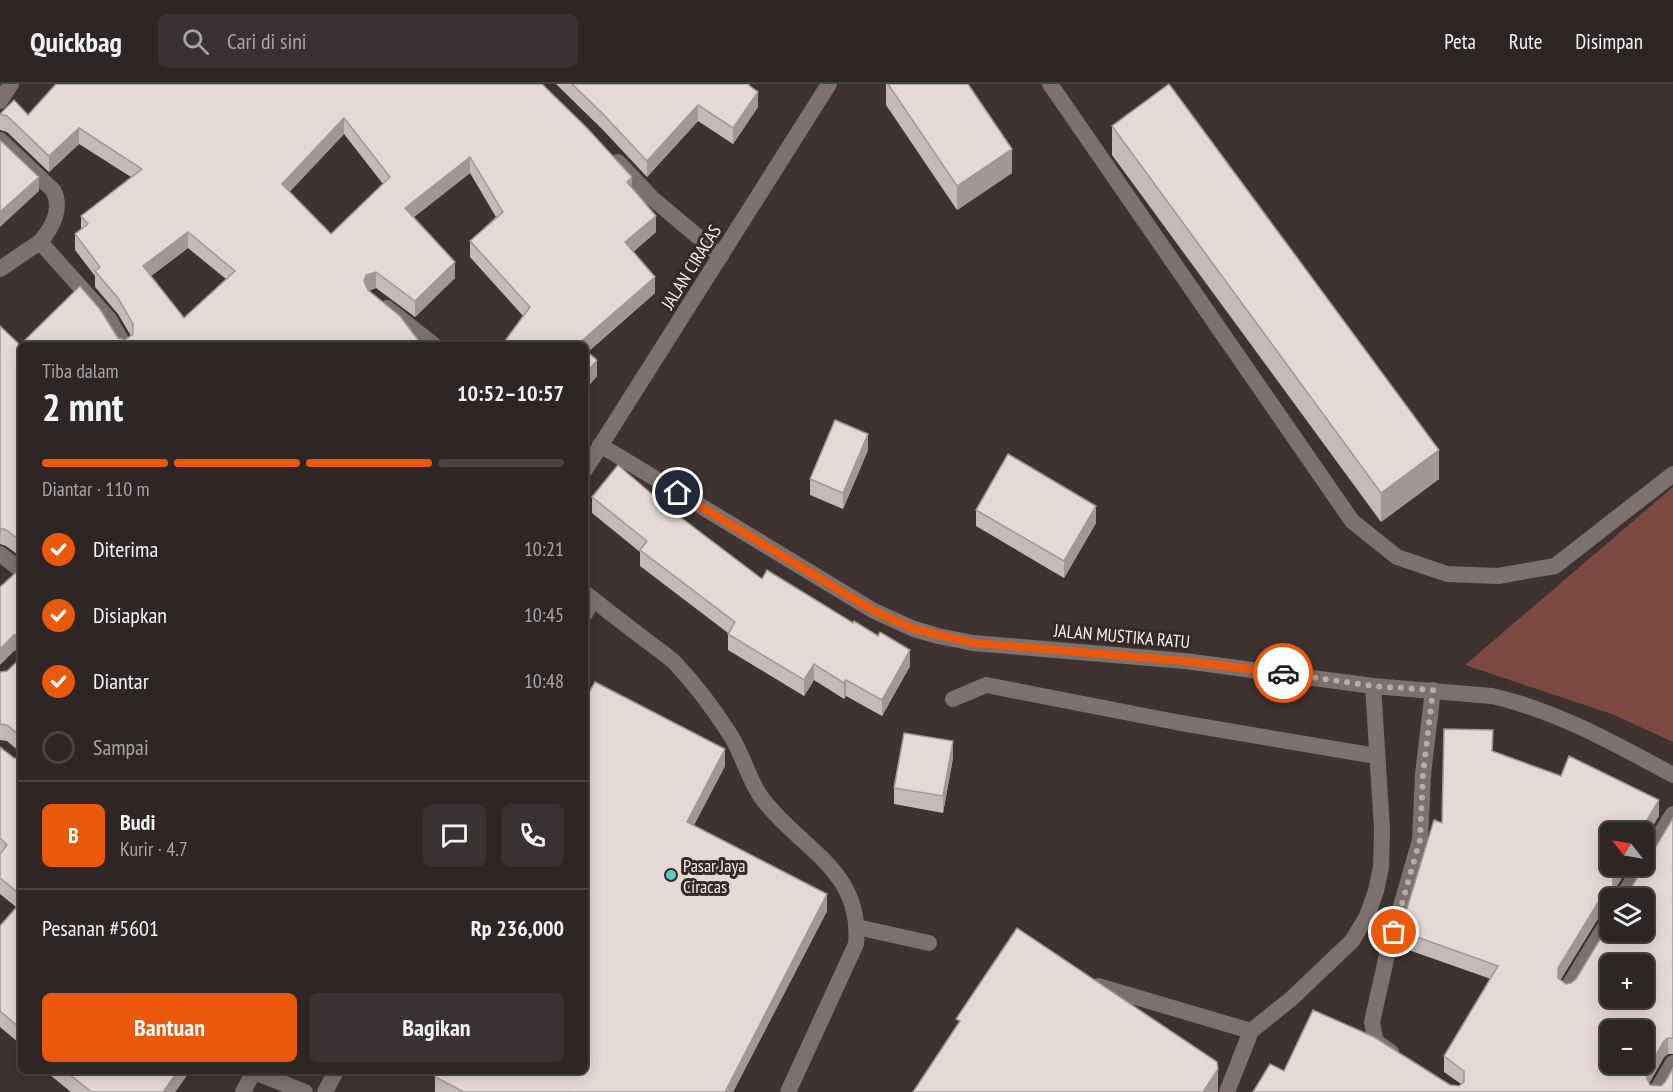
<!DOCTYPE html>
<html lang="id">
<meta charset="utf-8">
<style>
body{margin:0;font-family:"PT Sans Narrow",sans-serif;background:#3a3232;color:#f1f3f6;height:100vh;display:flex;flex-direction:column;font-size:22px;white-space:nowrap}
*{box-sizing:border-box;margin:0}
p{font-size:20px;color:#a7a5a7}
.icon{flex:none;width:33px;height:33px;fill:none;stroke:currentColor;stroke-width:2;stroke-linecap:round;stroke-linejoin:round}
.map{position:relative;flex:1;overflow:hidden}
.panel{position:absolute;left:18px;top:258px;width:570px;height:732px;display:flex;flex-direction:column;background:#2e2625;border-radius:9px;box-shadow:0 3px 15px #0003,0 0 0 2px #494342}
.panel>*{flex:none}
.needle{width:39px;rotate:301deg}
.buttons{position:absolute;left:1600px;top:738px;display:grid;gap:12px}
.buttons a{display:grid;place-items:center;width:54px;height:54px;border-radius:9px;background:#2e2625;box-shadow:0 3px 15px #0003,0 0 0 2px #494342;font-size:30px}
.pin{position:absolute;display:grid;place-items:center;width:51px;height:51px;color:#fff;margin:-26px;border:3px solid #fff;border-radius:50%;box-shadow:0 2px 6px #0007}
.courier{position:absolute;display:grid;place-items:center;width:60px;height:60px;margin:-30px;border:4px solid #ea580c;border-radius:50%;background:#fff;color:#222;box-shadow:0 2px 8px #0007}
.headline em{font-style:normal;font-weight:700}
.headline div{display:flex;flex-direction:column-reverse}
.headline{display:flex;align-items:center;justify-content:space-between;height:102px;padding:0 24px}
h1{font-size:39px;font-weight:700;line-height:45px}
.bar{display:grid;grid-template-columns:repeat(4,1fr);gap:9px 6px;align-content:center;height:72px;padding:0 24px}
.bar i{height:8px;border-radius:4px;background:#494342}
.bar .selected{background:#ea580c}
.bar p{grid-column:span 4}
.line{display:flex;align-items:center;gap:15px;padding:0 24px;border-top:2px solid #494342}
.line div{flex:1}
.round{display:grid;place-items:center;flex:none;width:63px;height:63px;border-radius:9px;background:#3a3232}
ol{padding:0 24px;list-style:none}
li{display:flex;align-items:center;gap:18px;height:66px}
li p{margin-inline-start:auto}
li .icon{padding:6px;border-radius:50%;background:#ea580c;color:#fff;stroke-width:4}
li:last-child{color:#a7a5a7}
li i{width:33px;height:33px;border:3px solid #494342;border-radius:50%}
.action{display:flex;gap:12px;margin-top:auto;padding:12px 24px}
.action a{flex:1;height:69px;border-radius:9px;background:#ea580c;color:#fff;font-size:24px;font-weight:700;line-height:69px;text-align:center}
.action a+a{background:#3a3232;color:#f1f3f6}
header{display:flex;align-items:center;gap:36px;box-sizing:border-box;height:84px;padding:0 30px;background:#2e2625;border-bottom:2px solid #494342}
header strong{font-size:28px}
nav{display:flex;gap:33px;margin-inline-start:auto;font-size:21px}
.search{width:420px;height:54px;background:#3a3232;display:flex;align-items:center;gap:15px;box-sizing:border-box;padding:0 21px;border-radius:9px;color:#a7a5a7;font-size:22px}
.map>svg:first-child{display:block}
.green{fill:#7c4a40}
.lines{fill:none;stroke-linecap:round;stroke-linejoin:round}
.service{stroke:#7d706d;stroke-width:16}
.minor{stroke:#7d706d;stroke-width:16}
.tertiary{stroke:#7d706d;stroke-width:16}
.wall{fill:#c6bab7;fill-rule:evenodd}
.shaded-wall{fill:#a19795}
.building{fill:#e6d8d5;stroke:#a19795;stroke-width:1.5;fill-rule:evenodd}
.done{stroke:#b6adab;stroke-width:6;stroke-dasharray:0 10.8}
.route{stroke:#ea580c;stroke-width:8}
.poi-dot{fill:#5bcebb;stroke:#342927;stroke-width:2}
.labels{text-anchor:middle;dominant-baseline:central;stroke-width:6;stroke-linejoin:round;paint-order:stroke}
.street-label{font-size:18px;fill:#f6efed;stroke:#342927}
.poi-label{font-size:18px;fill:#f6efed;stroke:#342927;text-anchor:start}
</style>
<header>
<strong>Quickbag</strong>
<div class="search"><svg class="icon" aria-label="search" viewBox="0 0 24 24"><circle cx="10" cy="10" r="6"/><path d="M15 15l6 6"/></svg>Cari di sini</div>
<nav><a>Peta</a><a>Rute</a><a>Disimpan</a></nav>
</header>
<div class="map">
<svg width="1673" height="1008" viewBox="0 0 1673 1008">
<rect width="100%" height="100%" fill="#3e3331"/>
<polygon class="green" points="1673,403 1673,658 1612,630 1465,581"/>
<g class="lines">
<g class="service">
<polyline points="1050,0 1352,437 1397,473 1447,490 1498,492 1555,482 1673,390"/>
<path d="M585 509C605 525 626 541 647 557 656 564 667 571 675 579 696 601 715 627 731 652 743 671 748 694 761 713 799 765 863 785 856 860L788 1008"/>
<polyline points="585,530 593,515"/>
<polyline points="953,615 986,601 1181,639 1376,672"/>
<polyline points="857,843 929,859"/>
<polyline points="1098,902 1251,947"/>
<polyline points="254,988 305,1008"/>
<polyline points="325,1008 336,987"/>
<polyline points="1227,1008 1251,947 1291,915 1352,857 1367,832 1376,807 1381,783 1382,745 1373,602"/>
</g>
<g class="minor">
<polyline points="0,17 11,0"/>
<path d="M0 56 53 106C63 124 52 144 40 158L109 235 124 261"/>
<polyline points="618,78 652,114 721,172"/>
<polyline points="0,185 40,158"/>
<polyline points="387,224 434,261"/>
<path d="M600 361 874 527 914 545 938 552 973 559 1185 577 1373 602 1492 612C1555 626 1616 660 1673 691"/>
<polyline points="0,470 21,486"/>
<polyline points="1644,777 1673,730"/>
<polyline points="1622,814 1641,782"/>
<polyline points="1567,905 1611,833"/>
<polyline points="1391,968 1378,959 1375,954 1372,938 1387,871 1420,756 1423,690 1433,606"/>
<polyline points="1656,1008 1673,979"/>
</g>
<g class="tertiary">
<polyline points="585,386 829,0"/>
<polyline points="243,1008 254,987"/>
</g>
</g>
<g class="wall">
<path d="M56 0H542L587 44 632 93V104L656 132V148L633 168 655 193V209L588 268 597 276V292L585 306V261H502L523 232 470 173V157L496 133 470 89 414 133 455 178V194L415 233 376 204 368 207 400 232 422 261H21V473L6 462 0 460V242L20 261 80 202 100 225 118 254 125 256 131 252 118 230 95 203V192L75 166V150L81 145V132L131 93 79 60 49 88 7 48 0 46V30L14 16 28 31ZM344 50 383 100 331 150 289 108ZM188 164 226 195 184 234 151 192Z"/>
<polygon points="556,0 750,0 749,1 758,23 733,60 698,37 647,93 603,46"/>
<polygon points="886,0 968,0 1012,89 957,126 886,21"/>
<polygon points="1112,42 1439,395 1381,438 1112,71"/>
<polygon points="868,366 843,425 810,411 810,395"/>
<polygon points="592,413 667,423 762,495 910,582 882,632 846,612 844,615 814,596 804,612 728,566 728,549 640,482 640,468 592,429"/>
<polygon points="976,426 1096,439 1064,494 976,442"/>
<polygon points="21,574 21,669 7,657 0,656 0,588 7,587"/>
<polygon points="585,616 725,682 694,741 827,827 733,1008 435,1008 435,993 585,987"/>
<polygon points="0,663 14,674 21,675 21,968 19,967 19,959 0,943 0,842 16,823 0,810"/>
<path d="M1493 667 1659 732 1611 782H1629L1615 805 1617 807 1627 808 1631 804 1673 734V970H1668L1664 973 1649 999 1650 1001 1673 1008H1253L1284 987 1459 1002 1461 1000 1444 988V972L1491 895 1400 863V847L1442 739ZM1611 814H1644L1576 895 1571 899 1566 900 1560 896 1602 828 1607 824H1611Z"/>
<polygon points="953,674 943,729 894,720 894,704"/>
<polygon points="45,987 190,987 175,1008 71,1008"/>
</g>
<g class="shaded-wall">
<polygon points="758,8 758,23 733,60 733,44"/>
<polygon points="698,21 698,37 647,93 647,77"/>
<polygon points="344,34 344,50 282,116 282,100"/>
<polygon points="79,44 79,60 49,88 49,72"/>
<polygon points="1012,65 1012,89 957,126 957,102"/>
<polygon points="470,73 470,89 405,140 405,124"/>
<polygon points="39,93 39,107 0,143 0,128"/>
<polygon points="632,93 632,108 627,98"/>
<polygon points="656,132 656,148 625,174 625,158"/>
<polygon points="188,148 188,164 143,198 143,182"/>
<polygon points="455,178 455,194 415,233 415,217"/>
<polygon points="376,188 376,204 366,207 364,197 366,191"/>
<polygon points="655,193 655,209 585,270 585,261 578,260"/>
<polygon points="597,276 597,292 585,306 585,291"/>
<polygon points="868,350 868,366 843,425 843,409"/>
<polygon points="1439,366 1439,395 1381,438 1381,409"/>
<polygon points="1096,422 1096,439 1064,494 1064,477"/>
<polygon points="0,444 1,444 0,460"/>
<polygon points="21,550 21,565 14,567 0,581 0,565 14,551"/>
<polygon points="910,566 910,582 882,632 882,616"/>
<polygon points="814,580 814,596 804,612 804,596"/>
<polygon points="846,596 846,612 844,615 844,599"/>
<polygon points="953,657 953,674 943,729 943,712"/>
<polygon points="725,665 725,682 687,754 687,738"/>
<polygon points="1659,716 1659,732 1644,757 1644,748 1640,748"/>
<polygon points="1620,782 1629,782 1613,809 1613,793"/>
<polygon points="1607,808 1607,824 1602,828 1558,900 1558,909 1558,884 1602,812"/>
<polygon points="827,810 827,827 733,1008 725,1008"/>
<polygon points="1668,954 1668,970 1664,973 1647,1003 1646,993 1647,987 1664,957"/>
<polygon points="1218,985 1218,1008 1203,1008"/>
<polygon points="178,987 190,987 175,1008 163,1008"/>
</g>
<g class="building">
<path d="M56 0H542L587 44 632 93 627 98 656 132 625 158 655 193 578 260 579 261H502L530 223 470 157 503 128 470 73 405 124 455 178 415 217 376 188 366 191 364 197 368 206 400 232 422 261H21V457L6 446 0 444V242L20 261 80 202 100 225 118 254 125 256 133 250V240L118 214 95 187 100 183 75 150 88 140 81 132 142 85 79 44 49 72 7 32 0 30 14 16 28 31ZM344 34 390 93 331 150 282 100ZM188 148 235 187 184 234 143 182Z"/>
<polygon points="572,0 747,0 758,8 733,44 698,21 647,77 603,30"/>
<polygon points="888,0 968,0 1012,65 957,102"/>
<polygon points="1169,0 1439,366 1381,409 1112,42"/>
<polygon points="0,56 39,93 0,128"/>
<polygon points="585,266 597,276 585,291"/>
<polygon points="835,336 868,350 843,409 810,395"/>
<polygon points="1008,370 1096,422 1064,477 976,426"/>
<polygon points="618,381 667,423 762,495 767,486 853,539 854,537 878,552 880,548 910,566 882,616 846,596 844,599 814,580 804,596 728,550 735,538 640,466 647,457 592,413"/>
<polygon points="21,484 21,550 14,551 0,565 0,503"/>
<polygon points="21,574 21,653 7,641 0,640 0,588 7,587"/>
<polygon points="595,598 725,665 687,738 827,810 725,1008 464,1008 435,993 438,987 585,987 585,616"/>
<path d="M1444 645 1493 646 1492 667 1561 692 1569 672 1659 716 1640 748H1611V782H1620L1613 793V803L1617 807 1627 808 1631 804 1673 734V954H1668L1664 957 1647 987 1646 993 1650 1001 1661 1002 1665 998 1673 984V1008H1253L1270 980 1284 987 1313 926 1374 953 1450 1001 1459 1002 1464 998V987L1444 972 1498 882 1400 847 1434 736 1442 739ZM1607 808H1616L1620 813V814H1644V848H1611V837L1576 895 1571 899 1566 900 1558 894V884L1602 812ZM1611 880H1644V914H1611ZM1611 946H1644V980H1611Z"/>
<polygon points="904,649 953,657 943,712 894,704"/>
<polygon points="0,663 14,674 21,675 21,811 0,794 0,770 7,761 0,754"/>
<polygon points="21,818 21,945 0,927 0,842"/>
<polygon points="1017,844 1217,978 1218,985 1203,1008 913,1008 960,937 956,935"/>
<polygon points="65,987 178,987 163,1008 92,1008"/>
</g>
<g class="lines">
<polyline class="done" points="1283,589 1373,602 1433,606 1423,690 1420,756 1394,848"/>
<polyline class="route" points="678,409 874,527 914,545 974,559 1185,577 1283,589"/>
</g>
<circle class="poi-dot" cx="671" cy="791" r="6"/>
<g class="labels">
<g class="street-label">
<text transform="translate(691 183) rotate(-58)">JALAN CIRACAS</text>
<text transform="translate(1122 552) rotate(5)">JALAN MUSTIKA RATU</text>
</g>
<g class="poi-label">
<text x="683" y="781">Pasar Jaya<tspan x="683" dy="21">Ciracas</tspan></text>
</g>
</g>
</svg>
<div class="buttons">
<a><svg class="needle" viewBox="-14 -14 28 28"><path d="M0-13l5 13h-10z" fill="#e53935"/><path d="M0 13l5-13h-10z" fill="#a7a5a7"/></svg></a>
<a><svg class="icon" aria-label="layers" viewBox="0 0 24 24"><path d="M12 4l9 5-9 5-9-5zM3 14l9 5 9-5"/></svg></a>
<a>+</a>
<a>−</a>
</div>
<div class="pin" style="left:1394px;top:848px;background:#ea580c"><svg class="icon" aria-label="bag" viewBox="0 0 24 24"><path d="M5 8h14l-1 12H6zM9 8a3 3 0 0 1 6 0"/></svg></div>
<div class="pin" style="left:678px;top:409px;background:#1f2937"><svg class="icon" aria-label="home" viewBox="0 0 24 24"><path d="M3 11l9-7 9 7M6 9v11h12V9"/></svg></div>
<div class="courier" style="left:1283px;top:589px"><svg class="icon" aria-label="car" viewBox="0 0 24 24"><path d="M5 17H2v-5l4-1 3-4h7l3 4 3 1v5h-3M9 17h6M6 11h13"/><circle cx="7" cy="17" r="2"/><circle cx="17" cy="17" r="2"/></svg></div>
<section class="panel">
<div class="headline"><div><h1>2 mnt</h1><p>Tiba dalam</p></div><em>10:52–10:57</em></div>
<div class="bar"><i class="selected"></i><i class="selected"></i><i class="selected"></i><i></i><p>Diantar · 110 m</p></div>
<ol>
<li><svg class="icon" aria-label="check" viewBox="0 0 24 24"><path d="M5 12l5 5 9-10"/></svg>Diterima<p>10:21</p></li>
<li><svg class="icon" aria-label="check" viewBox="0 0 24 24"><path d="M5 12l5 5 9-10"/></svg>Disiapkan<p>10:45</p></li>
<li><svg class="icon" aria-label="check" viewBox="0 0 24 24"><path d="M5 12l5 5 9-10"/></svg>Diantar<p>10:48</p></li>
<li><i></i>Sampai</li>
</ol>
<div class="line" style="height:108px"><b class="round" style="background:#ea580c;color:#fff">B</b><div><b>Budi</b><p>Kurir · 4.7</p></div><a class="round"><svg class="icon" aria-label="chat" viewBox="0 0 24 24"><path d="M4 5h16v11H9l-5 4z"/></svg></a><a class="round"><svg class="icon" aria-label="phone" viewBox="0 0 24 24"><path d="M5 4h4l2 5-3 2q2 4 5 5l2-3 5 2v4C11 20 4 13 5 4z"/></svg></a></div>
<div class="line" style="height:78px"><div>Pesanan #5601</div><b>Rp 236,000</b></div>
<div class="action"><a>Bantuan</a><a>Bagikan</a></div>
</section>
</div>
